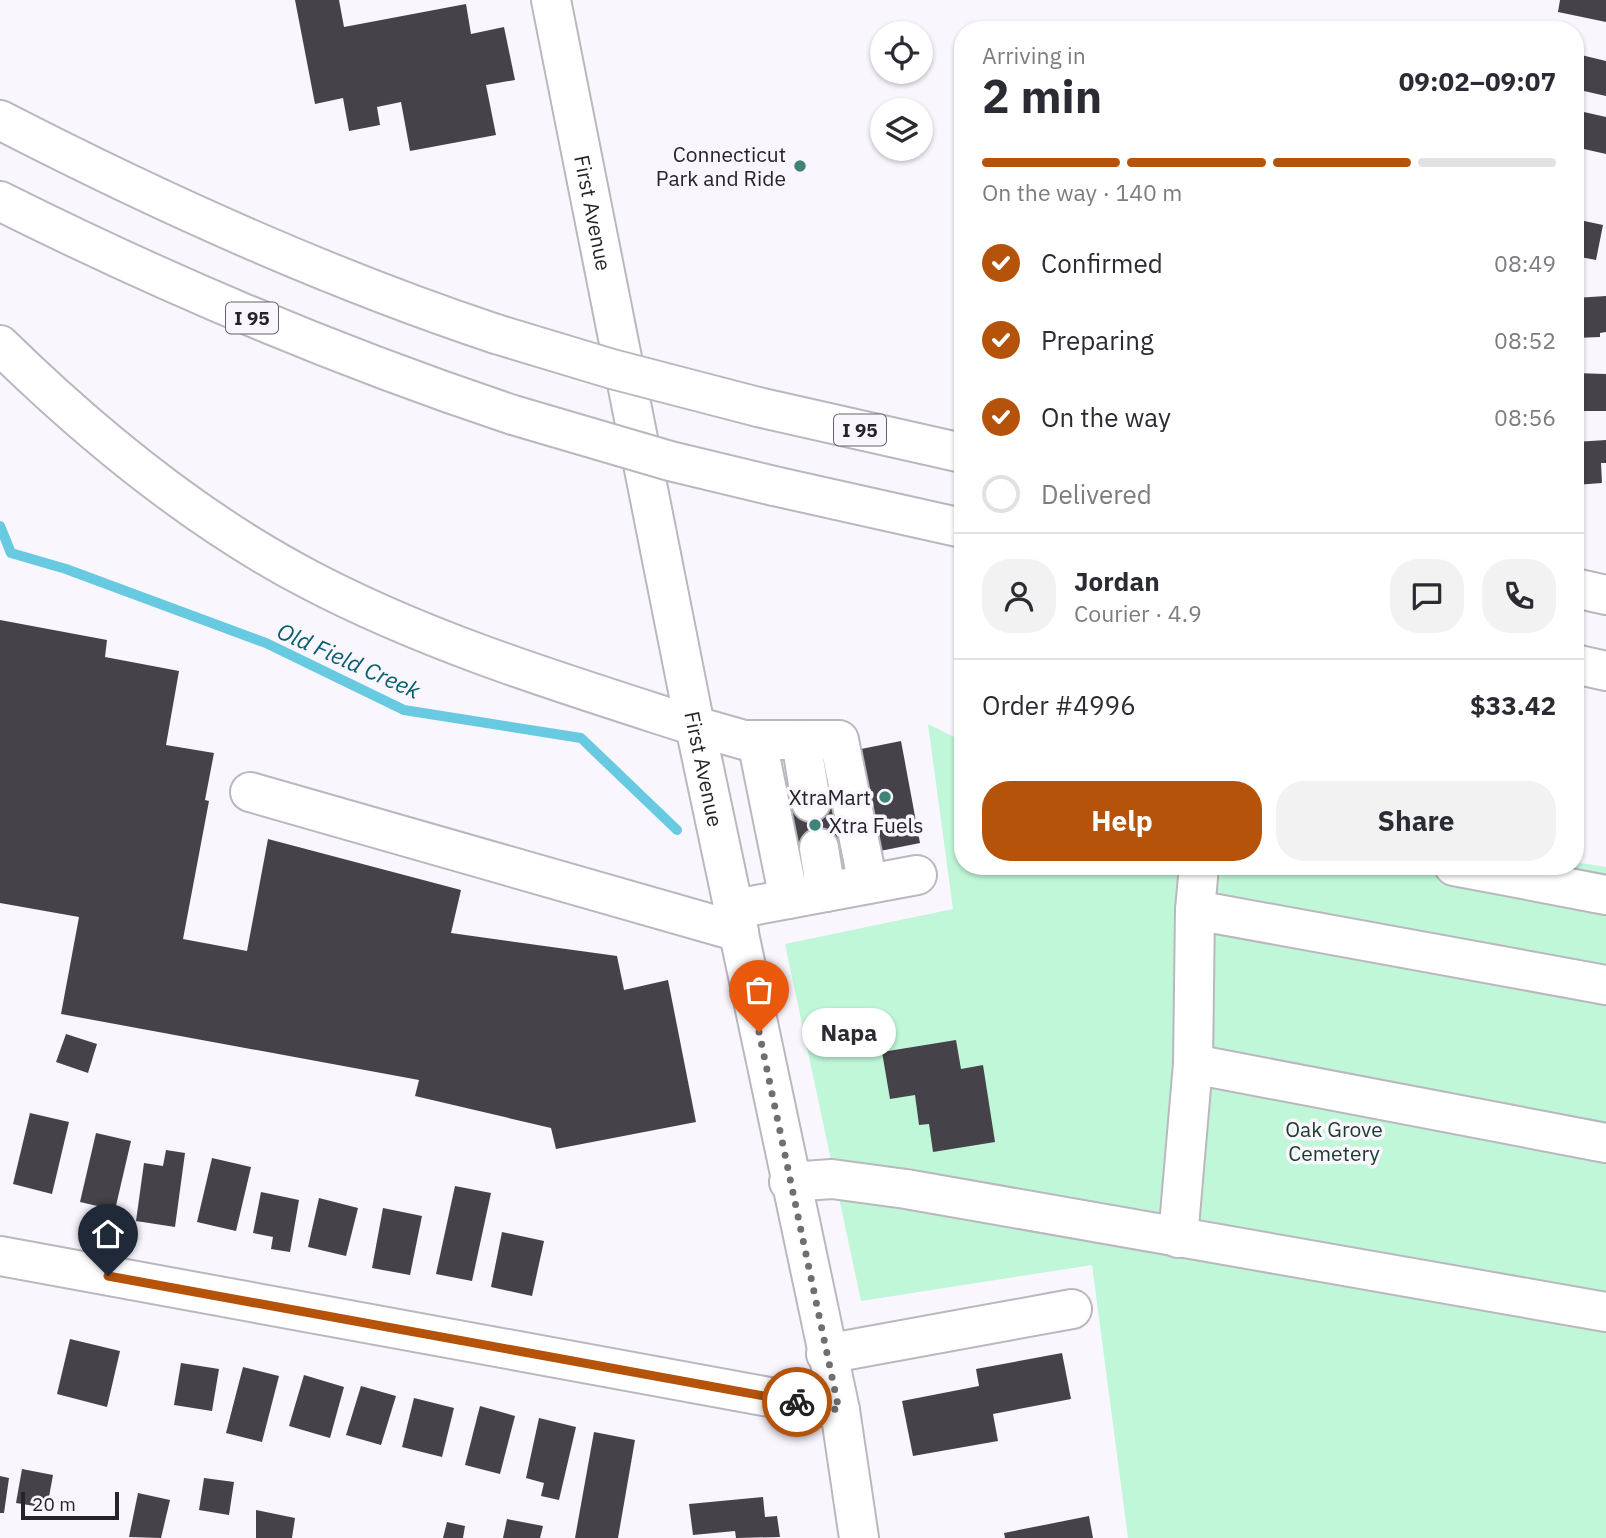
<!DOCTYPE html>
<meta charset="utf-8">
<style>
body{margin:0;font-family:"IBM Plex Sans",sans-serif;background:#f2f2f3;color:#2b2b33;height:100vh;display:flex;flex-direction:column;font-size:26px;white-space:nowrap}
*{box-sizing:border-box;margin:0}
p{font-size:23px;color:#7c7c81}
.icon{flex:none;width:38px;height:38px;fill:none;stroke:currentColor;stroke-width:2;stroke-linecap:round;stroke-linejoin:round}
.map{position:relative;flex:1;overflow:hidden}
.details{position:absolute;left:954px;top:21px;width:630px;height:854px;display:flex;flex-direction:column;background:#fff;border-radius:28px;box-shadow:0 2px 5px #0004}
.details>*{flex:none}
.fabs{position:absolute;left:870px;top:21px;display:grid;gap:14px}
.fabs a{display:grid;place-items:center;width:63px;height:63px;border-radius:50%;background:#fff;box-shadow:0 2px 5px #0004;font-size:35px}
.scale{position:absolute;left:21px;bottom:18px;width:98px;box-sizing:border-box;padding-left:7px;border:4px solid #252427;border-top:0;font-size:19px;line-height:24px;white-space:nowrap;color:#252427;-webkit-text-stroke:5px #f9f6fe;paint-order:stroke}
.pin{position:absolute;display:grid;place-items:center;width:60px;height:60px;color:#fff;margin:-72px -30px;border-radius:50% 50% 50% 0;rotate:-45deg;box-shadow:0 0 7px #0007}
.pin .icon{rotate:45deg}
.courier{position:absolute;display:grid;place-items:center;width:70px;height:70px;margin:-35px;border:5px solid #b45309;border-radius:50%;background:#fff;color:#222;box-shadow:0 2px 9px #0007}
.bubble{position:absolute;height:49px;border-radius:24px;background:#fff;box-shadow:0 2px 5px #0004;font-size:23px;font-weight:800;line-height:49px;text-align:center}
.headline em{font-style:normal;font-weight:800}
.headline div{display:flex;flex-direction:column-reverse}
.headline{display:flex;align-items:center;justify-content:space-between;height:119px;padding:0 28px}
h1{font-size:46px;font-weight:800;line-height:52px}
.bar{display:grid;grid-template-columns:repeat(4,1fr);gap:10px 7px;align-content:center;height:84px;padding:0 28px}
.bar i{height:9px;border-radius:5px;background:#e1e1e2}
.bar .selected{background:#b45309}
.bar p{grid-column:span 4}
.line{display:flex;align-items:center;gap:18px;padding:0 28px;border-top:2px solid #e1e1e2}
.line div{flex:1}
.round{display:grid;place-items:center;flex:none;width:74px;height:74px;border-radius:28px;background:#f2f2f3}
ol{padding:0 28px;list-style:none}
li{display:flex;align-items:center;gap:21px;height:77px}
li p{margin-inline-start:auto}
li .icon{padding:7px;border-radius:50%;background:#b45309;color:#fff;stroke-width:4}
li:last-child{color:#7c7c81}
li i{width:38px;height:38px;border:4px solid #e1e1e2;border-radius:50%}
.cta{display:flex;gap:14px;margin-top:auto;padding:14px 28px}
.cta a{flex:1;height:80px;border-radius:28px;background:#b45309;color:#fff;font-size:28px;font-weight:800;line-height:80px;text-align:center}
.cta a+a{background:#f2f2f3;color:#2b2b33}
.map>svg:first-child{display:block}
.green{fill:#bff7d8}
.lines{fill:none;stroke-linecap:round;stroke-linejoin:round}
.stream{stroke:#68cae1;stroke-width:10}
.building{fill:#454349}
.minor-casing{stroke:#bab7bf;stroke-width:42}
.major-casing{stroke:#bab7bf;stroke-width:42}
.highway-casing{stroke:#bab7bf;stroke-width:42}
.minor{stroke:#fff;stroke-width:38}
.major{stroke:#fff;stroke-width:38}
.highway{stroke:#fff;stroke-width:38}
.highway-bridge-casing{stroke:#bab7bf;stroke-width:42;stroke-linecap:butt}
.highway-bridge{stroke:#fff;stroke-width:38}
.done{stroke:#6f6e72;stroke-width:7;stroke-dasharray:0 12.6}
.route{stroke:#b45309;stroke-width:9}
.poi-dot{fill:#408479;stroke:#f9f6fe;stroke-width:2.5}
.labels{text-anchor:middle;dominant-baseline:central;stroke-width:7;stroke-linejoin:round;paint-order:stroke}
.shield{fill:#f9f6fe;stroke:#656368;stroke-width:2}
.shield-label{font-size:19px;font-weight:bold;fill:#252427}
.poi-label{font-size:21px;fill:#252427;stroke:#f9f6fe;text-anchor:end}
.street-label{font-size:21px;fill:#252427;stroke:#f9f6fe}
.park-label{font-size:21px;fill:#193c2b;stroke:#f9f6fe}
.water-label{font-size:23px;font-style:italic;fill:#065e6e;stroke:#f9f6fe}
</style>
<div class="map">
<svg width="1606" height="1538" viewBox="0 0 1606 1538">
<rect width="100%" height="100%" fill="#f9f6fe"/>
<polygon class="green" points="928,724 962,741 962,866 1575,866 1575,862 1606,867 1606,1538 1128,1538 1092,1265 861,1301 785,944 953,909"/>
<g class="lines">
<polyline class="stream" points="0,526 11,553 66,569 266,643 404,710 581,738 677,830"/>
</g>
<g class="building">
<polygon points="295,0 339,0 344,27 466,4 471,34 504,27 515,80 486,85 496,135 410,151 401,102 377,107 380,125 349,131 343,98 315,104"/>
<polygon points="1560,0 1606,0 1606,22 1558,12"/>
<polygon points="1577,54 1606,61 1606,96 1575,89"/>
<polygon points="1575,110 1606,117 1606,154 1575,147"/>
<polygon points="1575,219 1603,225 1596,260 1575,256"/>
<polygon points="1606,296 1606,332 1600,333 1600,337 1575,338 1575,298"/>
<polygon points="1575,373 1606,374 1606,411 1575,411"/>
<polygon points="1606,440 1606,463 1601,463 1602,483 1575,485 1575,442"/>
<polygon points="0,620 107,640 105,657 179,671 166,745 214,753 205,800 209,801 183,939 247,951 268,839 461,890 451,933 617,956 624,990 668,980 696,1122 556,1149 551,1128 415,1096 419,1080 61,1014 79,917 0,903"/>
<polygon points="901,741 920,843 870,853 851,751"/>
<polygon points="846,796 854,841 784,854 776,809"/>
<polygon points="66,1034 97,1044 88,1073 56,1062"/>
<polygon points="956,1040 961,1069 983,1065 995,1142 933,1152 929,1124 919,1125 915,1095 890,1099 882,1052"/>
<polygon points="30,1113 69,1122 52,1194 13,1184"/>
<polygon points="96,1133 131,1141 115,1210 80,1202"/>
<polygon points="166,1150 185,1153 175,1227 136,1221 144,1163 163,1166"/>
<polygon points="212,1158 251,1167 236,1231 197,1222"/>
<polygon points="455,1186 491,1193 472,1281 436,1274"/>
<polygon points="261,1192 299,1200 290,1252 271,1249 273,1237 253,1233"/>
<polygon points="319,1198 358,1208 346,1256 308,1247"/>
<polygon points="383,1208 422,1216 410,1275 372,1268"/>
<polygon points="502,1232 544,1241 532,1296 491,1287"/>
<polygon points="70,1339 120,1351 107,1407 57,1394"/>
<polygon points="1062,1353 1071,1399 993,1414 998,1441 913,1456 902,1401 979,1386 976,1369"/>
<polygon points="181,1363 219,1369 212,1411 174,1405"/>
<polygon points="243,1367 279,1376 262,1442 226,1433"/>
<polygon points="304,1375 344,1387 330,1438 289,1426"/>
<polygon points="361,1386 396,1396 381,1445 346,1435"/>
<polygon points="414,1398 454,1408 442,1457 402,1447"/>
<polygon points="480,1406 515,1416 500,1474 465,1465"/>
<polygon points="539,1418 576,1427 559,1500 541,1496 544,1483 526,1478"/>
<polygon points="594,1432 635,1440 618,1538 575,1538"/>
<polygon points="22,1469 53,1475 47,1508 16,1503"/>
<polygon points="0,1476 9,1478 4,1513 0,1513"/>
<polygon points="204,1478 234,1482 229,1515 199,1510"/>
<polygon points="138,1493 170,1500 161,1538 129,1537"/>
<polygon points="763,1497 765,1517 777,1516 780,1537 736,1538 735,1531 693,1535 689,1504"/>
<polygon points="256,1510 295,1518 292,1538 256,1538"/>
<polygon points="1089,1516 1093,1538 1005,1538 1004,1533"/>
<polygon points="507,1519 543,1526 540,1538 503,1538"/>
<polygon points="447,1522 465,1526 463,1538 443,1538"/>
</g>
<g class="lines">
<g class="minor-casing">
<g id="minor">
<polyline points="695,726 744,740 839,740 868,884"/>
<polyline points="757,741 789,899"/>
<polyline points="801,741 811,802"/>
<polyline points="250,792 739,932"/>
<polyline points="819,848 826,892"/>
<polyline points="1454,866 1606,895"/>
<polyline points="735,909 917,875"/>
<polyline points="1195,910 1199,866"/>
<polyline points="1193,1064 1195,910 1606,985"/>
<polyline points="789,1182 832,1179 906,1189 1606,1312"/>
<polyline points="1178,1238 1193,1064 1606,1143"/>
<polyline points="0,1256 840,1410"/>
<polyline points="826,1354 1072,1309"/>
</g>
</g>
<g class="major-casing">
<g id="major">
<path id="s1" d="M551 0 695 726 840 1410 859 1538"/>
</g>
</g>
<g class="highway-casing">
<g id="highway">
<path d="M0 120C161 203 325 277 496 334"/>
<path d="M0 201C166 284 336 356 513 415"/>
<path d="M0 345C93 436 195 520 310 580 432 644 565 684 695 726"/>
<polyline points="758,407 962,453"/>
<polyline points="774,486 962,528"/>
<polyline points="1575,588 1606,595"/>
<polyline points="1575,664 1606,671"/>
</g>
</g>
<use href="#minor" class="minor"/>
<use href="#major" class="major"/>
<use href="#highway" class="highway"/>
<g class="highway-bridge-casing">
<g id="highway-bridge">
<polyline points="496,334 612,369 758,407"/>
<polyline points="513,415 670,461 774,486"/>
</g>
</g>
<use href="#highway-bridge" class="highway-bridge"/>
</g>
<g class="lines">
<polyline class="done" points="759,1032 839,1410 797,1402"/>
<polyline class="route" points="108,1276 797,1402"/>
</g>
<g class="poi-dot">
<circle cx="800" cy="166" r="7"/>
<circle cx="885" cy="797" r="7"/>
<circle cx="815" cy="825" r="7"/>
</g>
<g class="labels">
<g class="shield">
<rect x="226" y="302.5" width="52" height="31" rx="5"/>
<rect x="834" y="414.5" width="52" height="31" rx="5"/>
</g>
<g class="shield-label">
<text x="252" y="318">I 95</text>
<text x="860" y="430">I 95</text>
</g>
<g class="poi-label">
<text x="786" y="154">Connecticut<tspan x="786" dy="24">Park and Ride</tspan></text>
<text x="871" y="797">XtraMart</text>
<text x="829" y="825" text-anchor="start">Xtra Fuels</text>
</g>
<g class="street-label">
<text stroke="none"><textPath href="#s1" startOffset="217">First Avenue</textPath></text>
<text stroke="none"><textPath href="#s1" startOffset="784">First Avenue</textPath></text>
</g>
<g class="park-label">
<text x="1334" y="1129">Oak Grove<tspan x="1334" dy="24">Cemetery</tspan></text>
</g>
<g class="water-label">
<text transform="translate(349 660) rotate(24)">Old Field Creek</text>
</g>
</g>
</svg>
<div class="fabs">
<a><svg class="icon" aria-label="locate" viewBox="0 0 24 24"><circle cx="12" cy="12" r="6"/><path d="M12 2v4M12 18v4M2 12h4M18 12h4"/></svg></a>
<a><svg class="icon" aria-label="layers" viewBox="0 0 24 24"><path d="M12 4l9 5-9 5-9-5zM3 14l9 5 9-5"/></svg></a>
</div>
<div class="scale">20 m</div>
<div class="pin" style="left:759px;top:1032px;background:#ea580c"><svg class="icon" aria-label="bag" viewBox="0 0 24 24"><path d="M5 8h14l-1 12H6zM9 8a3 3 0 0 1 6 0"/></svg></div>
<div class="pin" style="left:108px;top:1276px;background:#1f2937"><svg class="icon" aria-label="home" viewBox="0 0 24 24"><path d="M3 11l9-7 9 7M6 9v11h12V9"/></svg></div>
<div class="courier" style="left:797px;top:1402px"><svg class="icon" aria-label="bike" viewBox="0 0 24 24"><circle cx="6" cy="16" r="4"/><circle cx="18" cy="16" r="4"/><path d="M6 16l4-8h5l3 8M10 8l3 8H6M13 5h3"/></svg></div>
<div class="bubble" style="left:802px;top:1008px;width:94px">Napa</div>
<section class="details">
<div class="headline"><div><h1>2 min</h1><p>Arriving in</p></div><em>09:02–09:07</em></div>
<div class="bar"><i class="selected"></i><i class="selected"></i><i class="selected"></i><i></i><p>On the way · 140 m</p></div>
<ol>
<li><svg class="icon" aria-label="check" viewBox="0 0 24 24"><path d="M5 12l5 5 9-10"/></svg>Confirmed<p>08:49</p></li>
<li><svg class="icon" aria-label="check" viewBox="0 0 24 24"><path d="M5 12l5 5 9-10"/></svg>Preparing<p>08:52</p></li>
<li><svg class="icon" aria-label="check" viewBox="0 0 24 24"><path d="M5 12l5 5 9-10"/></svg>On the way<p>08:56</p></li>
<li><i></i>Delivered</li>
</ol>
<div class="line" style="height:126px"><a class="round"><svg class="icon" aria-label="person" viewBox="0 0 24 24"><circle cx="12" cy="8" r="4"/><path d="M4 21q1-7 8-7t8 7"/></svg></a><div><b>Jordan</b><p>Courier · 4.9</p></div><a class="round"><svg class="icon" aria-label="chat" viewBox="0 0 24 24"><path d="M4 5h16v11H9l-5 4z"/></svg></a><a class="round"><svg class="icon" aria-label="phone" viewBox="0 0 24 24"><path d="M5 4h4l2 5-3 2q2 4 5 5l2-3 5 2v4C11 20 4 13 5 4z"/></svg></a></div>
<div class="line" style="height:91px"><div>Order #4996</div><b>$33.42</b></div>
<div class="cta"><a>Help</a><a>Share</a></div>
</section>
</div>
